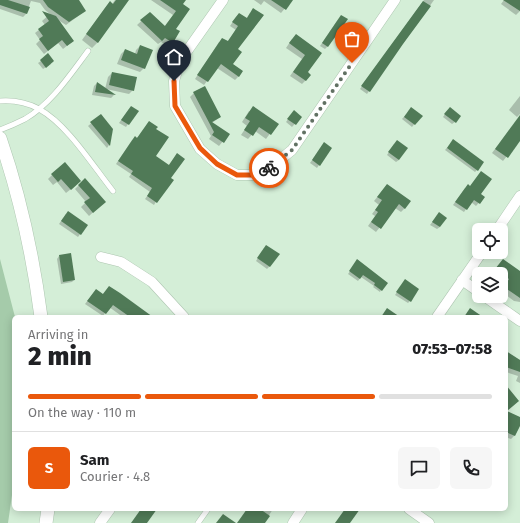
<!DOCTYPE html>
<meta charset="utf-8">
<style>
body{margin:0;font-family:"Fira Sans",sans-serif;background:#f6f6f6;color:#202124;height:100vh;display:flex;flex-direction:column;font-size:15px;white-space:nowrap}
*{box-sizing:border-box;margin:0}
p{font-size:13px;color:#757577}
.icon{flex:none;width:22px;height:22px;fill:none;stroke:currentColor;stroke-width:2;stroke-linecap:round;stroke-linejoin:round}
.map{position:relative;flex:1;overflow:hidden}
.side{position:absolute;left:12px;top:315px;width:496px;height:196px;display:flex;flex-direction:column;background:#fff;border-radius:6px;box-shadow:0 2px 10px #0003}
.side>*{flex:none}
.tools{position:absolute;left:472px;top:223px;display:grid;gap:8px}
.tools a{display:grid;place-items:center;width:36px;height:36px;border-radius:6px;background:#fff;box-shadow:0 2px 10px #0003;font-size:20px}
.pin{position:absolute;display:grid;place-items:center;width:34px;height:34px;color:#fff;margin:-41px -17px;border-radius:50% 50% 50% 0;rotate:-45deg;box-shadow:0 0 4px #0007}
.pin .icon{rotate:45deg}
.courier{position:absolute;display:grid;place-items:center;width:40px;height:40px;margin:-20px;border:3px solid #ea580c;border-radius:50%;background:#fff;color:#222;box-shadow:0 1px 5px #0007}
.head em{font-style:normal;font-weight:800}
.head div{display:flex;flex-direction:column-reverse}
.head{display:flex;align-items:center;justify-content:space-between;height:68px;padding:0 16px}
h1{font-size:26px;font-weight:800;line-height:30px}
.bar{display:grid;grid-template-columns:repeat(4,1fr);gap:6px 4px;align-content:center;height:48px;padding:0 16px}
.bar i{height:5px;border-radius:3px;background:#e0e0e0}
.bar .active{background:#ea580c}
.bar p{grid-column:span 4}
.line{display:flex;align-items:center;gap:10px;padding:0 16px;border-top:1px solid #e0e0e0}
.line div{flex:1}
.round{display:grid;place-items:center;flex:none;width:42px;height:42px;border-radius:6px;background:#f6f6f6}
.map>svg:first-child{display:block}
.green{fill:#a5cbaa}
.shadow{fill:#0003}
.building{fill:#507a57}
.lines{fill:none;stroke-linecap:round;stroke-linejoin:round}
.service-casing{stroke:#aec6b1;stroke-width:6}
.minor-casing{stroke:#aec6b1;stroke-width:11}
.tertiary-casing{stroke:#aec6b1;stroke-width:14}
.service{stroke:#fff;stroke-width:5}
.minor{stroke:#fff;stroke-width:10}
.tertiary{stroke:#fff;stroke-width:13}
.done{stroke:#617163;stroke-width:4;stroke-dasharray:0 7.2}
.route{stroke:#ea580c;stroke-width:5}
</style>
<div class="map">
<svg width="520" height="523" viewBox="0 0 520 523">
<rect width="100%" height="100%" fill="#d4eed7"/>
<polygon class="green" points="0,259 15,317 14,317 14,481 8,523 0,523"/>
<g class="shadow">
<polygon points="1,0 78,0 85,11 66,25 58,20 73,41 63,49 58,43 44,54 36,44 40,40 35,33 45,25 42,21 50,14 45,10 40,3 31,1 26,14 23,17 0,9 0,1"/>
<polygon points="115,0 127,0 98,42 92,48 82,40 105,8 110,2 112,4"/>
<polygon points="151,0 181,0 181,4 172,42 168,46 161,42 158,44 137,25 150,13 164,27 173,15"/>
<polygon points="254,0 290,0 291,1 281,13 264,1 261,5"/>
<polygon points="424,0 434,0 367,94 360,89"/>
<polygon points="504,0 520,0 520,11 516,15 501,4"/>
<polygon points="250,13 263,16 237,49 232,64 242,71 238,77 235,80 217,68 204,85 195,79 219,42 227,42 236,30 230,26 236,17 239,14 246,19"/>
<polygon points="339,18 327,47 325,49 320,46"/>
<polygon points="292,39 320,53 307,73 306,80 302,84 290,76 302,59 286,48"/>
<polygon points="140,46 144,68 140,72 117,64 121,54 125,50 135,54 136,50"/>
<polygon points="41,61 51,64 43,69 38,63"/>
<polygon points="112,73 133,90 129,94 106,89 114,95 111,98 92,95 94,86 97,83 105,89 108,77"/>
<polygon points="194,93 220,117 212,123 228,135 219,146 209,139 211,136 190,97"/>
<polygon points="520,96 520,114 517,117 509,110"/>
<polygon points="129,109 137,111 126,127 119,123"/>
<polygon points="249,111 277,124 266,139 255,131 248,139 241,135 247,126 242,122"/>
<polygon points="409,111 421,116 412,127 402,119"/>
<polygon points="447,111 455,122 452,124 443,117"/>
<polygon points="292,114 301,117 292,127 286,122"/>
<polygon points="101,115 112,129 109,145 107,148 88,126"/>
<polygon points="511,128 520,128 520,140 503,161 492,153"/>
<polygon points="155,129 154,156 168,166 177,154 170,178 154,205 145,199 150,192 129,177 131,174 116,164 132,140"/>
<polygon points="451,143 477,170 475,172 445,150"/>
<polygon points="394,144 399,160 396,162 387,155"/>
<polygon points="322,146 331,148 317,168 310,163"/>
<polygon points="52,175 76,185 66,193 57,182 53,185 48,179"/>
<polygon points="79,185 100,206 89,216 81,207 86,202 75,189"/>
<polygon points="387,185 405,208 401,212 395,208 376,232 368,226 375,216 372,214 379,205 374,201"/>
<polygon points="465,188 484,197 476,206 471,202 464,212 453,205"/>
<polygon points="439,213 440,227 437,229 430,225"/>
<polygon points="66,214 87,225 78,237 59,224"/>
<polygon points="264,248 270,266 267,269 256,261"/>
<polygon points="59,256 74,280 72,282 61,284 57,259"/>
<polygon points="358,260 381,290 380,292 373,287 374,286 361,277 358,281 348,274"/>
<polygon points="503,260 520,272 520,302 514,301 501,291 506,284 501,280 501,274 492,274"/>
<polygon points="403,283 410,301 408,303 395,295"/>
<polygon points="109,287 150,317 123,317 109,307 103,316 85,304 96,290 102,295"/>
<polygon points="506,352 520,360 520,383 516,381 518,376 506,372"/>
<polygon points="506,411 520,418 520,424 514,436 511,439 508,438 506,442"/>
<polygon points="247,509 273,509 264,523 239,523"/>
</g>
<g class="building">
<polygon points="0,0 8,0 30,7 27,14 0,5"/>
<polygon points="43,0 79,0 86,11 69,22 48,7"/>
<polygon points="116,0 129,0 98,43 86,34 110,1 113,4"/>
<polygon points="160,0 186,0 183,4 190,9 176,29 180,31 173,43 165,38 162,41 140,20 150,12 165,26 176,11"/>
<polygon points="271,0 293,0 286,10"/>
<polygon points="503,0 520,0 520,11"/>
<polygon points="423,1 431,6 403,44 370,92 361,86"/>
<polygon points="253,8 264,15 238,49 242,52 233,64 243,71 239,77 221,64 208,82 197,75 222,38 228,41 238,26 232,22 239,13 247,18"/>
<polygon points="42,11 56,16 74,41 67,46 62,40 48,51 39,39 43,36 38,29 49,21"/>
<polygon points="341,15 348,19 328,47 322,43"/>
<polygon points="296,34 322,53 308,72 311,75 306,81 293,72 305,55 289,43"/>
<polygon points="140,45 153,50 145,69 121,60 125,49 137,54"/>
<polygon points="48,53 54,61 46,68 40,60"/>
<polygon points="112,72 137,77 134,91 109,85"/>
<polygon points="97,82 116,95 95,92"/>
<polygon points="205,86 221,117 212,122 230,134 224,143 212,135 214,132 193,92"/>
<polygon points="131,106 139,111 129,125 121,120"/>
<polygon points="253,106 279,124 271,135 259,127 253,136 244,130 250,121 245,118"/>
<polygon points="411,107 423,116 415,125 404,117"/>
<polygon points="450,107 461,116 456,123 444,114"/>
<polygon points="294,110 302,117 296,125 287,119"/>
<polygon points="101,114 113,129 110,146 90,122"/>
<polygon points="520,115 520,141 508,158 495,149"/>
<polygon points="149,121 158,127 156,129 169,137 156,156 169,165 177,153 185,159 171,178 174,180 157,203 147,196 152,188 131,174 133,171 118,161 135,136 137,138"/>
<polygon points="453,139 484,162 478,171 447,148"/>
<polygon points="397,140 408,148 399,160 388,152"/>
<polygon points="324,142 332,148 320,166 312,160"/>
<polygon points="65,162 81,181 71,190 61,179 58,182 51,174"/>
<polygon points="481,171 492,179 481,194 485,197 480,204 474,200 467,210 455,202 468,184 470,186"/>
<polygon points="85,178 106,202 93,213 84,202 90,198 78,185"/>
<polygon points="387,184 411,201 405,209 399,204 381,229 371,222 378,212 375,210 382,200 377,197"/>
<polygon points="68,211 88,225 81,235 61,221"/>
<polygon points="439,212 447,218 440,227 432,222"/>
<polygon points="266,245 280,254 270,267 257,258"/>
<polygon points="71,253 75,280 63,282 59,255"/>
<polygon points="357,259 388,283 382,291 374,285 375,283 363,275 360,279 349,271"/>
<polygon points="503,259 520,271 520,298 504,287 509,279 495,269"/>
<polygon points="405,279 419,289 411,302 396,292"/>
<polygon points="109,286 120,293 153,317 130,317 113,305 106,314 87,301 96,289 103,294"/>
<polygon points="387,308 400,317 381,317"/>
<polygon points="470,308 483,317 464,317"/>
<polygon points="506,351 520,360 520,372 506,367"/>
<polygon points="506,385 519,401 507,411 520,417 520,426 515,436 506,432"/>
<polygon points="141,509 157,509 147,523 131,523"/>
<polygon points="247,509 260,509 270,516 265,523 237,523"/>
<polygon points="345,509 360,509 350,523 335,523"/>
<polygon points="223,514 236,523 216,523"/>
</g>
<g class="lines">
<g class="service-casing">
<g id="service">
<path d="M0 101C14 100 26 102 39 109 67 124 93 166 113 191"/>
<path d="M0 130C8 127 17 123 25 119 51 104 70 75 88 51"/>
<polyline points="198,523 208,509"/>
</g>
</g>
<g class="minor-casing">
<g id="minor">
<polyline points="223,0 180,61 174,81 175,106 200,149 217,164 237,175 253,175 271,167 292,150 395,0"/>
<polyline points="497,230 520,196"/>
<polyline points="101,257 121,262 152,282 184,317"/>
<polyline points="462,280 479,292"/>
<polyline points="484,296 520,321"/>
<polyline points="437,317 482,252"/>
<polyline points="409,509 429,523"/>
<polyline points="100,523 110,509"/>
<polyline points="293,523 302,509"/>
</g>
</g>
<g class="tertiary-casing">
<g id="tertiary">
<path d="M0 138C20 196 33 256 41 317"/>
<polyline points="46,523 48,509"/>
</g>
</g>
<use href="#service" class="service"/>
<use href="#minor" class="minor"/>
<use href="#tertiary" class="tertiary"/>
</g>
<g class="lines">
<polyline class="done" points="269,168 292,150 352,63"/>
<polyline class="route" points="174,81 175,106 200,148 217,164 237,175 253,175 269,168"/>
</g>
</svg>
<div class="tools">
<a><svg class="icon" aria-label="locate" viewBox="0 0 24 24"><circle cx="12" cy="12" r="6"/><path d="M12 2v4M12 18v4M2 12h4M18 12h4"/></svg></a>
<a><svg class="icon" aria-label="layers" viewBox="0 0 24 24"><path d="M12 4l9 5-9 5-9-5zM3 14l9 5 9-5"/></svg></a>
</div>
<div class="pin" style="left:352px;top:63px;background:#ea580c"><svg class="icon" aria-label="bag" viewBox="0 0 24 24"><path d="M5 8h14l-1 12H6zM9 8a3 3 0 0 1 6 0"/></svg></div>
<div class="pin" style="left:174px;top:81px;background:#1f2937"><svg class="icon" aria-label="home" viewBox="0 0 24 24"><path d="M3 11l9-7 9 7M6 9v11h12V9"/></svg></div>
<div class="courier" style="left:269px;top:168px"><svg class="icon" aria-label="bike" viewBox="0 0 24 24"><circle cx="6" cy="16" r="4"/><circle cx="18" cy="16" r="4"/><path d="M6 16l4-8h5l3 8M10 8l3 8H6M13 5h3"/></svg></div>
<section class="side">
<div class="head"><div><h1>2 min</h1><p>Arriving in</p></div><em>07:53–07:58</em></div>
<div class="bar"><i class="active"></i><i class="active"></i><i class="active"></i><i></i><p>On the way · 110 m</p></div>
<div class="line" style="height:72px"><b class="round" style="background:#ea580c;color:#fff">S</b><div><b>Sam</b><p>Courier · 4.8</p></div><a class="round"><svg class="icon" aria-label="chat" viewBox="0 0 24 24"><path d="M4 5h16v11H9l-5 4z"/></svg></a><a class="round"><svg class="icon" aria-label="phone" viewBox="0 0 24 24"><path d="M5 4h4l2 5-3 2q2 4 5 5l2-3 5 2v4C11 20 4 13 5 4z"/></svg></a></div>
</section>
</div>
